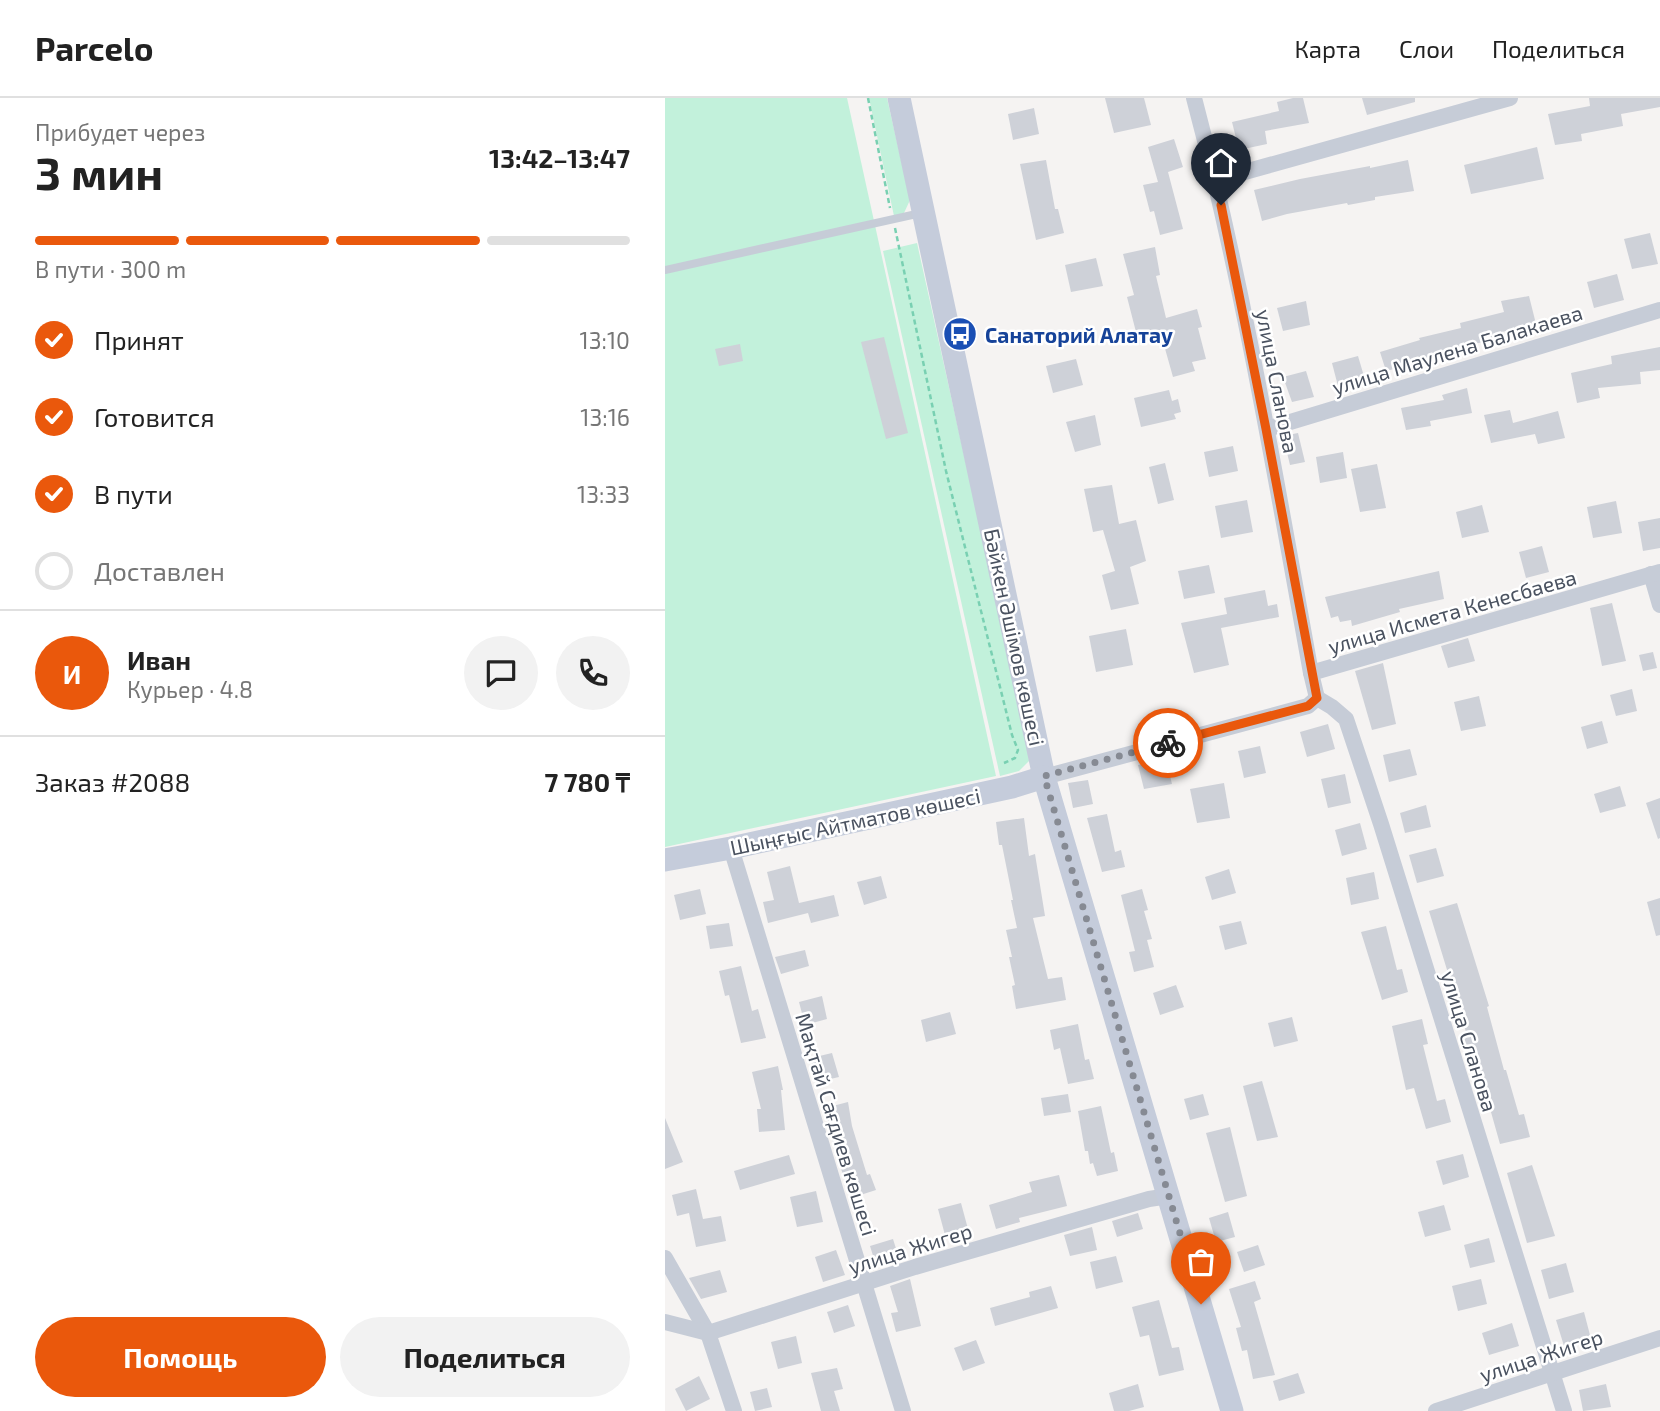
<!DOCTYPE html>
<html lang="ru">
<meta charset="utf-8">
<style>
body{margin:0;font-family:"Exo 2",sans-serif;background:#f2f2f2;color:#222;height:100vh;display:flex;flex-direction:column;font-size:26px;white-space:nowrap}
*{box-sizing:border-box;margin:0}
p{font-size:23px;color:#767676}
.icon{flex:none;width:38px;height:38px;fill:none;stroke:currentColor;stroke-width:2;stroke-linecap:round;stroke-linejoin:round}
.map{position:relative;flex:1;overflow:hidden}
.sheet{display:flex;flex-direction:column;background:#fff;width:665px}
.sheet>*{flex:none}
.pin{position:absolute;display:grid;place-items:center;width:60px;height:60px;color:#fff;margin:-72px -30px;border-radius:50% 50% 50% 0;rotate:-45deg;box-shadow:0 0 7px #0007}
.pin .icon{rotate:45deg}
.courier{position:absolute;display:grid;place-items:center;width:70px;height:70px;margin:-35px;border:5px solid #ea580c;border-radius:50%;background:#fff;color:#222;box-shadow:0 2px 9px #0007}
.headline em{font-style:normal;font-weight:700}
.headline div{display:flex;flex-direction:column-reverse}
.headline{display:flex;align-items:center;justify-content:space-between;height:119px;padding:0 35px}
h1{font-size:46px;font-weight:700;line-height:52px}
.bar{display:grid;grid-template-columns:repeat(4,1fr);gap:10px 7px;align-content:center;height:84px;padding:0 35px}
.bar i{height:9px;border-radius:5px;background:#e0e0e0}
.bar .active{background:#ea580c}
.bar p{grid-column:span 4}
.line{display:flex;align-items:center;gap:18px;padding:0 35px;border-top:2px solid #e0e0e0}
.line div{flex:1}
.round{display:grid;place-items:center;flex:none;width:74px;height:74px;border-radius:37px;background:#f2f2f2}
ol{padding:0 35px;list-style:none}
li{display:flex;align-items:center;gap:21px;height:77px}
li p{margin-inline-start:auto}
li .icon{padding:7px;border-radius:50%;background:#ea580c;color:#fff;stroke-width:4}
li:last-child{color:#767676}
li i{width:38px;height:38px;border:4px solid #e0e0e0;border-radius:50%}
.button{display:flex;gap:14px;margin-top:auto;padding:14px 35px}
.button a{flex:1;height:80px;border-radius:42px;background:#ea580c;color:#fff;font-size:28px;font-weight:700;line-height:80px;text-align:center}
.button a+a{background:#f2f2f2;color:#222}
header{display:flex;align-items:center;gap:42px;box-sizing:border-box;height:98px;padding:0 35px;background:#fff;border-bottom:2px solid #e0e0e0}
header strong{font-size:33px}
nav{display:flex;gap:38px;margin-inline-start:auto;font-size:24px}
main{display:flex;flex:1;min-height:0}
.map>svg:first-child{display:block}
.green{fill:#c2f1db}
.building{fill:#ced1d8}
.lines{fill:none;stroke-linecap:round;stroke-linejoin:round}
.path{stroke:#79d0b2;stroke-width:2.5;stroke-dasharray:5 3.5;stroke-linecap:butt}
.lane{stroke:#c6ccd7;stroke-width:8}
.street{stroke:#c6ccd7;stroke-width:16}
.secondary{stroke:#c5ccdb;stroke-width:23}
.done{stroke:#868a93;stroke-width:7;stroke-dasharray:0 12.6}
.route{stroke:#ea580c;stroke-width:9}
.labels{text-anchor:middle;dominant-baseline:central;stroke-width:5;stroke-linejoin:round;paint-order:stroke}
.transit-label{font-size:21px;font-weight:bold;fill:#164399;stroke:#fff;text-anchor:start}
.street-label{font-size:21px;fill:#4a5260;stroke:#fff}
</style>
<header>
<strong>Parcelo</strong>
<nav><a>Карта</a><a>Слои</a><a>Поделиться</a></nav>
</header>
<main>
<section class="sheet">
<div class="headline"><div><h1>3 мин</h1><p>Прибудет через</p></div><em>13:42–13:47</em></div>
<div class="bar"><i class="active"></i><i class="active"></i><i class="active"></i><i></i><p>В пути · 300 m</p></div>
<ol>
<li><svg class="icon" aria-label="check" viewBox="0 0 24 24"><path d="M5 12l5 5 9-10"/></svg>Принят<p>13:10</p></li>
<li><svg class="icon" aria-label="check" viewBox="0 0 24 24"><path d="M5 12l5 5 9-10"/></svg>Готовится<p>13:16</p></li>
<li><svg class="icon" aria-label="check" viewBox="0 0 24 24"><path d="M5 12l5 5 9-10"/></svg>В пути<p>13:33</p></li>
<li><i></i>Доставлен</li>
</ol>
<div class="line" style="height:126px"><b class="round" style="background:#ea580c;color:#fff">И</b><div><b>Иван</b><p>Курьер · 4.8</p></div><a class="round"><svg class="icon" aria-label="chat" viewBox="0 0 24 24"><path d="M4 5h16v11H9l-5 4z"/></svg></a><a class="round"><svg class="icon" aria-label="phone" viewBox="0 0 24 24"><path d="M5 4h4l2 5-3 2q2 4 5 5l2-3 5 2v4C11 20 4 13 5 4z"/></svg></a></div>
<div class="line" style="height:91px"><div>Заказ #2088</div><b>7 780 ₸</b></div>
<div class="button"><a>Помощь</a><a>Поделиться</a></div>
</section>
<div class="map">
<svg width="995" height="1313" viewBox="0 0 995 1313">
<rect width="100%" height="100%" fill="#f5f3f2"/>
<g class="green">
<polygon points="0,0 182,0 331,678 0,749"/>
<polygon points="204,0 222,0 245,102 239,115 229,118"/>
<polygon points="252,145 362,641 364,663 354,673 335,678 218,153"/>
</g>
<g class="building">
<polygon points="440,0 479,0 486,27 449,35"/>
<polygon points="628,0 638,0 644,25 600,33 602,46 574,52 567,24 614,13 612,4"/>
<polygon points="697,0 750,0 750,4 702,17"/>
<polygon points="924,0 995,0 995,9 956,16 958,28 916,36 917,43 890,47 883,16 925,8"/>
<polygon points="369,10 374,36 348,42 343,16"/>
<polygon points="509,41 518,69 503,74 518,131 495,137 489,113 485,114 478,87 493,84 483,49"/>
<polygon points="872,49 879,81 806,96 799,67"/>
<polygon points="381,62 390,111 393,111 399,135 371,142 355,66"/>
<polygon points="743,62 749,93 710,99 710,102 683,107 682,105 622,116 597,123 589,92 635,81 705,68 705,70"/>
<polygon points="985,135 993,166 967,171 959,141"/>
<polygon points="490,149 495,177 491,178 501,220 532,211 537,229 533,230 541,261 527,264 530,273 508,279 497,240 469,247 466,235 471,234 462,199 469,197 458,156"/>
<polygon points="431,160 438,188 406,194 400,167"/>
<polygon points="952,176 959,202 929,210 922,184"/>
<polygon points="864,198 871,226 828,236 829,242 788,250 790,256 721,273 715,254 755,242 754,240 796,230 795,225 839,214 836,203"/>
<polygon points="641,203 645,227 618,233 612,210"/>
<polygon points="219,239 243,335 221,341 196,244"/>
<polygon points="75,246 78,263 54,268 50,251"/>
<polygon points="995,249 995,272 975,274 976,286 933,290 935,300 912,305 906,275 947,266 946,258"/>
<polygon points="693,258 701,285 674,292 667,265"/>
<polygon points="411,261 418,287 388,295 381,268"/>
<polygon points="641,273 649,299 627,304 618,279"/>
<polygon points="802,290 807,315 765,323 766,328 741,332 736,310 779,302 777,297"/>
<polygon points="504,292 507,303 513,301 516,314 509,316 511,321 476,329 469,300"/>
<polygon points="845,312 848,325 893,313 900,340 873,346 870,336 826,345 819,317"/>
<polygon points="430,317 436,347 410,354 401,324"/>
<polygon points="633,335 640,364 625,367 618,338"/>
<polygon points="568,348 573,373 544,379 539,354"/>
<polygon points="678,354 682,380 655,385 651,359"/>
<polygon points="500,365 509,402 493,406 484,369"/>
<polygon points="712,366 721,410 695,414 686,371"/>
<polygon points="447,387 454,426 471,422 481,463 465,469 474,506 446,512 437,477 450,473 438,432 428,434 419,391"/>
<polygon points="582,402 588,434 556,440 550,408"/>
<polygon points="951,403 957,435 928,440 922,409"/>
<polygon points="817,407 824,434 797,440 791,414"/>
<polygon points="995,420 995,450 978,453 973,424"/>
<polygon points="877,448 884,474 861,480 854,454"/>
<polygon points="544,467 550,495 519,501 513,473"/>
<polygon points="774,473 779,501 734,511 735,514 687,528 686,522 675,524 673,518 666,520 660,499"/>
<polygon points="600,492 603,508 612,506 614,519 556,530 564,567 529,575 516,525 562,516 559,500"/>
<polygon points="947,505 961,563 937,568 925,510"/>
<polygon points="461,531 468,567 431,574 424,538"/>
<polygon points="803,540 810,563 783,570 776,548"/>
<polygon points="988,554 992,570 978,573 974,557"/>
<polygon points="718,565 731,626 707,632 690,573"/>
<polygon points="967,591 972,613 951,618 945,597"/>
<polygon points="814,598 821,628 796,633 789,604"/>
<polygon points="937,623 943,645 922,651 916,629"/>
<polygon points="663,626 670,651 642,659 635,634"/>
<polygon points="595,648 601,675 579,680 573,653"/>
<polygon points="745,651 752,677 724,684 718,657"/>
<polygon points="501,661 507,686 479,691 473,667"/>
<polygon points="680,676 686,705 663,710 656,681"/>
<polygon points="423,682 428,706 408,710 403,685"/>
<polygon points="559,685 565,720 532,725 525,691"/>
<polygon points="955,688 961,708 935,715 929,696"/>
<polygon points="995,700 995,740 993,741 981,705"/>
<polygon points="761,707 766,729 740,735 735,715"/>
<polygon points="442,716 450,754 456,752 460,769 437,774 422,720"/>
<polygon points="359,720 364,758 370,756 380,818 368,820 383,881 397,879 401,902 351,911 347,888 350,887 344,859 347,859 341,832 352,830 346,802 348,802 337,747 334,747 331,724"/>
<polygon points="695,725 702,751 677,758 670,732"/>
<polygon points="771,750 779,778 752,785 744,757"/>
<polygon points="125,768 134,805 169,797 174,818 146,825 143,815 103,825 98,804 109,802 102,774"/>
<polygon points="564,771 571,795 547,802 540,779"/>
<polygon points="709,774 714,801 686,807 681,780"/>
<polygon points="216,778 222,800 199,807 192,784"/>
<polygon points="35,791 41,816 15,822 9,797"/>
<polygon points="477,791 483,812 479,813 487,841 482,842 489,869 469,874 464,854 470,853 456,797"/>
<polygon points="995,800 995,837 991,838 982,804"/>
<polygon points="792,805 824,908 822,909 839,972 841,972 854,1017 859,1016 865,1039 835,1046 811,961 803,963 796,936 801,934 764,813"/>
<polygon points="576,823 582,846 560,852 554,828"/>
<polygon points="64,825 68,848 45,851 41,828"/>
<polygon points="721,828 732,872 737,871 743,894 717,902 696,834"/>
<polygon points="140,852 144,868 116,876 110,859"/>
<polygon points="76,868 87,913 93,911 101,940 76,945 64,897 60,898 54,873"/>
<polygon points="511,887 519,909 495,917 488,895"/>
<polygon points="157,898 162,921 140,927 134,904"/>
<polygon points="285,914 291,936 261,944 256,922"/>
<polygon points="627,919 633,943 609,949 603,925"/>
<polygon points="757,921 763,946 758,947 772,1003 780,1001 786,1024 761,1031 749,990 741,992 727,928"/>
<polygon points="413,926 420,962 424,961 429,981 403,986 395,950 389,952 385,932"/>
<polygon points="167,955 174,979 152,984 146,960"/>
<polygon points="113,968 118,992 116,992 120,1032 94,1034 92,1011 96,1011 87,974"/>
<polygon points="597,983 613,1039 592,1043 578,988"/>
<polygon points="403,996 406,1014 379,1018 376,1000"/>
<polygon points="538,996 544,1017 525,1022 519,1001"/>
<polygon points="183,1004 187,1028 202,1077 205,1076 211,1092 186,1100 170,1053 160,1010"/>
<polygon points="436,1008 446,1055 449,1054 453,1073 432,1078 428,1065 425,1066 423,1053 420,1053 413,1013"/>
<polygon points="0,1020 18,1064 0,1071"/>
<polygon points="565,1029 582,1098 560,1104 541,1035"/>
<polygon points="798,1056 804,1079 778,1087 771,1063"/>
<polygon points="124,1057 130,1076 75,1092 69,1073"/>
<polygon points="867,1067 890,1138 862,1145 842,1075"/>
<polygon points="394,1077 402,1108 354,1120 355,1124 331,1131 324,1107 367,1094 364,1084"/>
<polygon points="31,1091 38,1121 56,1118 61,1143 31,1149 24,1115 12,1118 7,1097"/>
<polygon points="151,1093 158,1124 132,1129 125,1099"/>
<polygon points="296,1105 303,1131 280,1137 273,1111"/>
<polygon points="779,1107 786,1132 760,1139 753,1114"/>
<polygon points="563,1114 570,1139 551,1144 544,1120"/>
<polygon points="473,1115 478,1131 452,1139 447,1123"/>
<polygon points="427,1129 432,1152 405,1158 399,1137"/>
<polygon points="824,1140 830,1164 805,1170 799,1147"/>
<polygon points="228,1141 233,1157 210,1164 205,1148"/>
<polygon points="593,1147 600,1167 579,1174 572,1154"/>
<polygon points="171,1152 180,1177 158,1184 150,1159"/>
<polygon points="451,1158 458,1184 431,1191 425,1164"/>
<polygon points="901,1165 909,1194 884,1201 876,1172"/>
<polygon points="55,1172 62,1194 36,1201 24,1180"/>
<polygon points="245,1181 256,1228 231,1234 226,1215 233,1214 225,1188"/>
<polygon points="816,1181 822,1206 793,1213 787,1188"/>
<polygon points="590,1183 596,1201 589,1204 610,1277 588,1281 582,1252 577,1253 571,1230 576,1229 564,1191"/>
<polygon points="386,1188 393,1210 330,1228 325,1210 365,1199 364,1194"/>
<polygon points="494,1202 507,1250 514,1249 519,1272 494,1278 484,1237 475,1239 467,1209"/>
<polygon points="183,1207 190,1228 169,1235 162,1214"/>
<polygon points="919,1214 926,1241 899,1248 891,1222"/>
<polygon points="847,1225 854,1248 824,1257 817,1235"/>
<polygon points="131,1238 137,1265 113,1271 106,1244"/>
<polygon points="311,1242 320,1265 298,1273 289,1250"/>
<polygon points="172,1270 178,1291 169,1293 175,1313 156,1313 146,1275"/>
<polygon points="633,1275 640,1295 614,1303 608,1283"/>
<polygon points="34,1278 45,1301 21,1313 10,1291"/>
<polygon points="473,1286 479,1309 464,1313 449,1313 444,1295"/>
<polygon points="941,1286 946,1309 918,1313 914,1292"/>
<polygon points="102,1290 107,1309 90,1313 85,1294"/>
</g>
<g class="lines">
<g class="path">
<polyline points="203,0 225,110"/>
<polyline points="230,130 281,373 347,637 353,652 350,660 339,665"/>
</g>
<polyline class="lane" points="0,172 256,115"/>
<g class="street">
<path d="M529 0C579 189 611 383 646 575"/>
<polyline points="551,82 845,0"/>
<polyline points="602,331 995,212"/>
<polyline points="986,476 995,507"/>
<polyline points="652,600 667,609 681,621 716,726 899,1313"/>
<polyline points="379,679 643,608 652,600 646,575 995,474"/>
<polyline points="66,750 238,1313"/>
<polyline points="0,1160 43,1235 69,1313"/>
<polyline points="0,1224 43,1235 250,1169 484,1101 504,1098"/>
<polyline points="771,1313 995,1240"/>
</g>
<g class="secondary">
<polyline points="234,0 379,679 567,1313"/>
<polyline points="0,762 66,750 347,689 379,679"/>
</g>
</g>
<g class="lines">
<polyline class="done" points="503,645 379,678 536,1206"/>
<polyline class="route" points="503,645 643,608 652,600 601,331 556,107"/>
</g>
<defs>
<g id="bus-disc" transform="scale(1.75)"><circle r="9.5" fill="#1a4fb4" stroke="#fff"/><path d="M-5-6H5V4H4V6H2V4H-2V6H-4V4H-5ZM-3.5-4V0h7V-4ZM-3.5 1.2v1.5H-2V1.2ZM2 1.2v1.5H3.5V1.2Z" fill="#fff"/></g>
</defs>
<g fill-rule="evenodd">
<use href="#bus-disc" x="295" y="236"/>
</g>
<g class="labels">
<g class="transit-label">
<text x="320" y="236">Санаторий Алатау</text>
</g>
<g class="street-label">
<text transform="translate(792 251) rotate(-17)">улица Маулена Балакаева</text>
<text transform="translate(613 283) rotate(79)">улица Сланова</text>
<text transform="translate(787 513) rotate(-16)">улица Исмета Кенесбаева</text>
<text transform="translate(350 539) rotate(78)">Бәйкен Әшімов көшесі</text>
<text transform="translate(190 723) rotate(-12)">Шыңғыс Айтматов көшесі</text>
<text transform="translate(805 943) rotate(73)">улица Сланова</text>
<text transform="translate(172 1026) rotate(73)">Мақтай Сағдиев көшесі</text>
<text transform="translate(245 1150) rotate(-17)">улица Жигер</text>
<text transform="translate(876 1257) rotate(-18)">улица Жигер</text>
</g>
</g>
</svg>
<div class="pin" style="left:536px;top:1206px;background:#ea580c"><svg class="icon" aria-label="bag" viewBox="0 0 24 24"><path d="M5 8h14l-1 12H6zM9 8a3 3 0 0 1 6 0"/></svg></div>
<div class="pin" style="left:556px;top:107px;background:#1f2937"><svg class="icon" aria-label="home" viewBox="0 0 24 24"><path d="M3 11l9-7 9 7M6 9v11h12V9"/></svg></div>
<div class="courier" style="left:503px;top:645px"><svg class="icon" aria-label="bike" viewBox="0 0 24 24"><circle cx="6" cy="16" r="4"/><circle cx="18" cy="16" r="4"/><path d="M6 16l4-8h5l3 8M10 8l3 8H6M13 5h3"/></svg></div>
</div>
</main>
